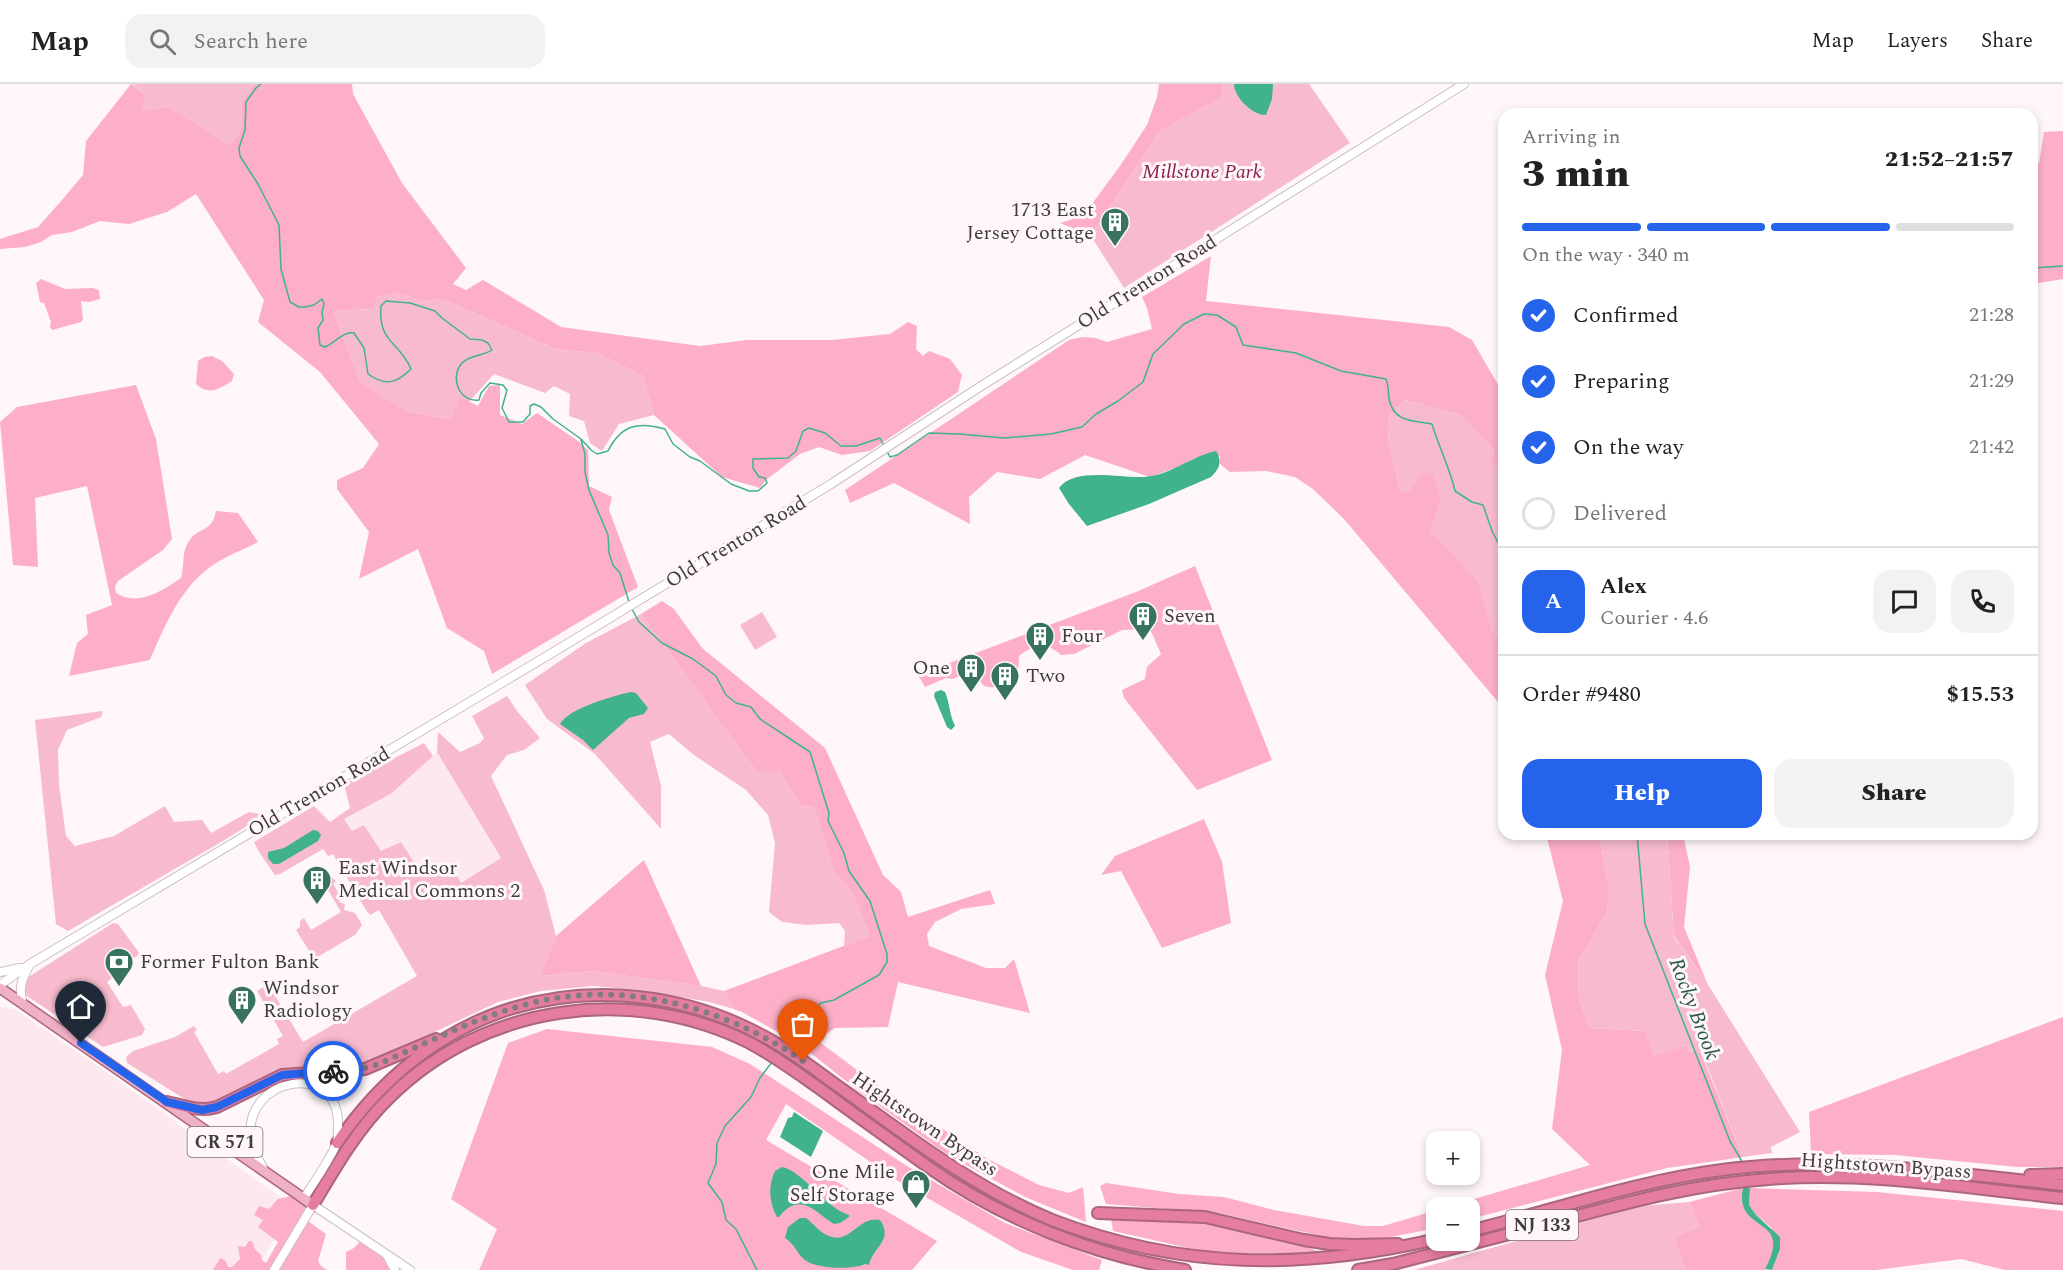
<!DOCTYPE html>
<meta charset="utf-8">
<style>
body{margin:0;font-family:Spectral,serif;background:#f2f2f2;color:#222;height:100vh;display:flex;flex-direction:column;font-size:22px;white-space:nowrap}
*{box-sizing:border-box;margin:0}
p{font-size:20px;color:#767676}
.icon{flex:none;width:33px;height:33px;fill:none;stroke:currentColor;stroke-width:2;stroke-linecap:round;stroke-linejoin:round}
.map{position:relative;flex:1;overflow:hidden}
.drawer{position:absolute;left:1498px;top:24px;width:540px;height:732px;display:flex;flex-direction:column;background:#fff;border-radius:18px;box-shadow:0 3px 9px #0003}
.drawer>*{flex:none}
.buttons{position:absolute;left:1426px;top:1047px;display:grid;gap:12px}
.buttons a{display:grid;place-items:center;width:54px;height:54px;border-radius:12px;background:#fff;box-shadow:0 3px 9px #0003;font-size:30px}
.pin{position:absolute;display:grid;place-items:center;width:51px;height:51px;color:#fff;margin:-62px -26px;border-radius:50% 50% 50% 0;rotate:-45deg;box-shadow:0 0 6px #0007}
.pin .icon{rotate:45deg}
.courier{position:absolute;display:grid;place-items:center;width:60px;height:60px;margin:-30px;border:4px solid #2563eb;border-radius:50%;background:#fff;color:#222;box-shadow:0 2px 8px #0007}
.head em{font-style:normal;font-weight:800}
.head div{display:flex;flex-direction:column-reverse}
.head{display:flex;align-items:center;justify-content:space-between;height:102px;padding:0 24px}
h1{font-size:39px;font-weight:800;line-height:45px}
.bar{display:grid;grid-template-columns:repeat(4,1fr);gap:9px 6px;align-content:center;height:72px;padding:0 24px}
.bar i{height:8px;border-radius:4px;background:#e0e0e0}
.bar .active{background:#2563eb}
.bar p{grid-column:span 4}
.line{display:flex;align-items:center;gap:15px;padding:0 24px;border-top:2px solid #e0e0e0}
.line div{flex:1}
.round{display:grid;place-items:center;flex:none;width:63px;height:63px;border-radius:18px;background:#f2f2f2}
ol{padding:0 24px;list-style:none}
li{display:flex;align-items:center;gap:18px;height:66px}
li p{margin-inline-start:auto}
li .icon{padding:6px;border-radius:50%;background:#2563eb;color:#fff;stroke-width:4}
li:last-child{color:#767676}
li i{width:33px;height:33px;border:3px solid #e0e0e0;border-radius:50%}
.action{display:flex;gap:12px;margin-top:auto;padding:12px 24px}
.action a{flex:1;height:69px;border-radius:18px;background:#2563eb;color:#fff;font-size:24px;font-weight:800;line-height:69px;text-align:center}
.action a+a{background:#f2f2f2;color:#222}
header{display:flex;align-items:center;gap:36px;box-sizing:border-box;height:84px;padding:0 30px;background:#fff;border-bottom:2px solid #e0e0e0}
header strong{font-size:28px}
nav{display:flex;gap:33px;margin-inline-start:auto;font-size:21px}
.search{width:420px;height:54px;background:#f2f2f2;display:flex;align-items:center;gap:15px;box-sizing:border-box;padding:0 21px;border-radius:18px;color:#767676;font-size:22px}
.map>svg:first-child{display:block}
.built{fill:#fce8ed}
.green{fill:#f8bbcd}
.forest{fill:#fcafc6}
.water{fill:#40b38e}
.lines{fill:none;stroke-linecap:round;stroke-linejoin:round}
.stream{stroke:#40b38e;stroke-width:1.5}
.secondary-casing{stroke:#cbc0c3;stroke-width:10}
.primary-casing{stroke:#ab667d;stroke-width:12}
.highway-casing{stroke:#ab667d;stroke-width:14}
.secondary{stroke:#fff;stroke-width:8}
.primary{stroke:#efb1c6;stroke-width:9}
.highway{stroke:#e57da0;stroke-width:10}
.done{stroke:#827c7e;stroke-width:6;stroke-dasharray:0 10.8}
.route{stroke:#2563eb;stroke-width:8}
.labels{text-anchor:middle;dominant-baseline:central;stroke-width:6;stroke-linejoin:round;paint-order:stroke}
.shield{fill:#fef6f8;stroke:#797375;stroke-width:1.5}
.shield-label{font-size:18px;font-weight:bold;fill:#403b3d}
.park-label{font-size:20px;font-style:italic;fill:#8b1e4d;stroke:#fef6f8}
.poi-label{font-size:20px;fill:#403b3d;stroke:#fef6f8;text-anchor:start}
.street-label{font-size:20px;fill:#403b3d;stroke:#fef6f8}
.water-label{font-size:21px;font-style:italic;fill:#275645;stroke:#fef6f8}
</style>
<header>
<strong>Map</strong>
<div class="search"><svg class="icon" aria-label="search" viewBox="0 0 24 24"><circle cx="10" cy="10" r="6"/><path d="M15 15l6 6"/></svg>Search here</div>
<nav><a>Map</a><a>Layers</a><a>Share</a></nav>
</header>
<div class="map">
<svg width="2063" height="1186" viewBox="0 0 2063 1186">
<rect width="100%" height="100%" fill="#fef6f8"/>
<g class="built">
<polygon points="437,668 501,775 461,799 432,787 422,791 401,758 381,767 364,741 352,747 344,735 392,709"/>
<polygon points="0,923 16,926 112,992 280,1113 291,1126 256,1186 0,1186"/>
</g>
<g class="green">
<polygon points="132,0 254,0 242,18 241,46 230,61 169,23 141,28 146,10"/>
<polygon points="1224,0 1309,0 1350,59 1124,204 1091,152 1159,48 1222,13"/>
<polygon points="398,209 422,217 442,215 555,265 597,269 643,292 654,331 619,340 602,367 590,359 584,337 569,332 570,310 554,302 545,309 494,290 469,318 460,314 450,335 406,327 360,297 333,227 372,225 376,213"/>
<polygon points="1405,316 1461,331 1494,366 1490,380 1504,386 1504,559 1492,546 1479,497 1431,448 1441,416 1400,406 1388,354 1390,330"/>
<polygon points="762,528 777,553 755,566 740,541"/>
<polygon points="641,530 756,687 780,687 801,722 814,723 834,788 852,808 870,852 844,862 845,847 839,839 807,841 782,838 769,828 775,759 768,731 746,706 694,671 669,650 650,658 661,702 661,745 595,670 547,635 525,601 586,559"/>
<polygon points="507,612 517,627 540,654 524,666 507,671 491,692 544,806 556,852 540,892 592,887 701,902 724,907 734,925 709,918 642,906 592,902 541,907 498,918 405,962 363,979 277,986 207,1021 191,1019 127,979 126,973 133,967 175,953 194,942 197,946 194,948 218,990 224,987 226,990 279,960 277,955 283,952 257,907 268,900 303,958 417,892 379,826 370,831 366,826 333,770 328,772 323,765 280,790 275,791 259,768 254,758 314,722 330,738 350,724 344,700 424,659 433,672 392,709 344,735 352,747 364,741 381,767 401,758 422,791 451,779 461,799 501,774 437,668 438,648 460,668 480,659 484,654 472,632"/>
<polygon points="103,627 101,633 67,646 58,666 59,701 66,752 75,762 114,752 165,722 174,738 202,736 211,749 249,728 264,731 228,754 68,847 56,840 35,636"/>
<polygon points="1599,750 1667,750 1674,853 1707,899 1800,1048 1771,1063 1772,1069 1743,1073 1701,967 1689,968 1686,961 1653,973 1645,947 1590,944 1579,916 1578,878 1607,828 1609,804"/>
<polygon points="330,792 336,797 333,800 338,808 342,807 346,814 341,813 339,818 345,820 344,826 355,829 362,841 355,851 314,875 296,846 300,843 300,837 304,834 311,846 341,828 322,796"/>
<polygon points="113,839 118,840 140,870 113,887 114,892 107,898 123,923 131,921 145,945 142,951 103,963 27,912 24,905 27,894"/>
<polygon points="1689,1118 1699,1143 1674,1153 1685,1186 1414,1186 1640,1122"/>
</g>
<g class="forest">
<polygon points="131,0 146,10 142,27 169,23 230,61 241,46 242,18 254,0 352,0 353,10 402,99 466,184 453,200 466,206 483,196 561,243 700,262 747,256 832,256 890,250 908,238 917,242 916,265 923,272 929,267 950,275 962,291 958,308 870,367 842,371 819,363 800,370 766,396 760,404 722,393 654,331 643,292 597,269 555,265 442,215 422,217 398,209 377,213 372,225 333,227 360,297 406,327 450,335 460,313 478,322 489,302 500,301 500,331 522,340 537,329 578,357 588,366 589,402 612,413 609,426 638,503 492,590 484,567 447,544 418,465 359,495 369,448 337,405 337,396 363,384 379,360 320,288 258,238 264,216 196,110 167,128 129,140 100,137 72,148 52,151 41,158 25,163 0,165 0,155 38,143 62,116 83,91 86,57"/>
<polygon points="1159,0 1224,0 1222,13 1159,48 1091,152 1060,139 1083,132 1120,82 1147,41 1157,13"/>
<polygon points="2063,47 2063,195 2033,200 2033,80 2039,79 2044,48"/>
<polygon points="1211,172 1206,217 1449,243 1472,256 1504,311 1504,386 1490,380 1494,366 1461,331 1405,316 1390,330 1388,354 1400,406 1409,408 1424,388 1433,391 1441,416 1431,448 1479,497 1492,546 1504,559 1504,634 1498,618 1344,435 1313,405 1295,393 1266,387 1230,388 1220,380 1220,372 1194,374 1186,380 1150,393 1085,371 1040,395 997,388 969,413 970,440 894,399 850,419 845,406 1069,256 1082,253 1096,254 1107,258 1152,245 1147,224 1142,213"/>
<polygon points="41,195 65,205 93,204 99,206 100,215 89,218 81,217 83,235 81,238 52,246 50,243 51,238 44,219 40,218 36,199"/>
<path d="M212 272 222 277 234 290 232 297C219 305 209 312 196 300L198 277 204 273Z"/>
<path d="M136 301 156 355 172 455 163 466 118 497 115 503 116 509C138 523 162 507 181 494 185 482 181 468 189 457 199 442 212 449 216 427L238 429 258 458C245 465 229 471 216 479 182 500 165 541 150 576L69 592 77 559 88 550 86 531 112 521 87 402 35 414 38 483 13 481 0 338 17 323Z"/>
<path d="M1195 482 1272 676 1197 706 1124 614 1122 606 1145 595 1147 583 1161 570 1150 545 1122 546 1074 570 1061 571C1047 558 1034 560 1019 572L1018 590C1006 600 1000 606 984 602L975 591 967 588 953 595 946 594 925 603 918 591 1136 508Z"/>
<polygon points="662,517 674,525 702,564 825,664 883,791 901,808 908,833 990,806 995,820 961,825 935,838 927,850 929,862 986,884 1005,884 1014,875 1030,929 898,898 888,943 835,944 817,956 873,998 986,1074 1039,1101 1069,1109 1083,1103 1086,1138 1025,1113 948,1071 860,1008 799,960 742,928 734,925 724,907 870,852 852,808 834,788 814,723 801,722 780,687 756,687 641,530"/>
<polygon points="1204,735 1222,778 1231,839 1162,864 1121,787 1101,791 1115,772"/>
<polygon points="1546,750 1599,750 1609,804 1607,828 1578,878 1579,916 1590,944 1645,947 1654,972 1686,961 1689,968 1700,967 1743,1073 1667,1084 1470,1135 1470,1124 1447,1123 1590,1081 1552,1045 1562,966 1545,891 1563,817"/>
<polygon points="1667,750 1683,750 1690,783 1684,843 1707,899 1674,852"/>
<polygon points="644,776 701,902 592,887 540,892 556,852"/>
<polygon points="2063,933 2063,1083 2017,1083 1895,1071 1811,1070 1809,1028"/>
<polygon points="547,945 712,963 750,980 907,1082 1005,1139 1102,1176 1099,1186 1073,1186 1021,1168 898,1097 786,1020 766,1056 937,1157 912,1186 479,1186 497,1145 451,1115 508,959"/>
<polygon points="1106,1099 1179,1110 1224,1113 1274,1126 1364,1142 1383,1142 1437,1126 1437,1144 1375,1156 1330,1154 1219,1129 1106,1120 1100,1102"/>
<path d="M1743 1104C1735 1141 1772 1136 1775 1159 1776 1168 1769 1178 1765 1186H1685L1674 1153 1699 1143 1689 1118Z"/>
<polygon points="1750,1104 1877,1108 2063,1127 2063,1186 2005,1186 1961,1175 1876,1186 1772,1186 1780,1165 1771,1143 1756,1131 1749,1121"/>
<path d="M299 1110 313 1121 305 1135 326 1150 318 1177 321 1182 327 1186H213L220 1174 225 1176 228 1183H232L240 1175 238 1162 245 1163 249 1157H252L255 1165C258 1170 262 1168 262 1176L266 1179 278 1158 258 1143 263 1136 254 1131 259 1122 269 1125 278 1115Z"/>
<polygon points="1111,1134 1194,1137 1290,1156 1322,1169 1211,1169 1113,1147"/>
<polygon points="363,1154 386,1170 395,1186 346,1186 346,1168 354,1164"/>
</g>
<g class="water">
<path d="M1234 0H1273L1272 15 1266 31C1253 32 1234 13 1234 0Z"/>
<path d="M1216 367C1223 378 1219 385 1211 393L1149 420 1087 442 1069 420 1059 404C1074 383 1120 394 1143 393 1170 392 1191 372 1216 367Z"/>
<path d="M941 606 945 608C950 620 949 629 955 642L951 646 947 643 934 612 935 608Z"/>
<path d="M631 608 636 609 648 624 644 630 629 634 593 666 583 656 560 640C569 624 613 612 631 608Z"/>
<polygon points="313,746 318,747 321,751 318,757 279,780 273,780 268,774 268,768 284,764"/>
<polygon points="794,1028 823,1047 811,1073 780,1053 788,1034 792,1033"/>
<path d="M782 1083C803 1087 825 1124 849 1131V1133L840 1139 834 1140C815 1129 801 1106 779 1133H777C769 1119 768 1101 775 1087Z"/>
<path d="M1743 1104H1750L1749 1121 1756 1131 1780 1153V1165L1772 1186 1765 1185C1795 1130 1733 1151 1743 1104Z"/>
<path d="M800 1134H806C814 1140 820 1149 829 1152 850 1161 859 1131 880 1136 894 1156 873 1163 869 1181L865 1180C853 1186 816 1185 805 1176 797 1170 795 1160 785 1154L788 1143Z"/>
</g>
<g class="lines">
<g class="stream">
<path d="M261 0 256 4 246 18 245 46 239 64 240 72 258 100 279 141 281 185 290 218 299 223H305L314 221 322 215 324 220 322 228 323 236 318 244 320 261 325 263C335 259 343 247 354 249L364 264 368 290C385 302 396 300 411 285 399 257 378 259 381 222L386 217 410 219 435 227 442 234 470 255 482 256 488 259 492 266C483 272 469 271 462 279 449 294 460 319 479 316L481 309 490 299 503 301 507 306 502 324 509 338H523L530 330V322L534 320 541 323 553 335 581 355 591 366 597 370 608 367C621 341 638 337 665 345L673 360 690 373 700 377 731 400 749 407H758L767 399 765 394 759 393 753 384V375L788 374 796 367 803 347 809 344 825 349 841 362H856L880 354 884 362"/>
<polyline points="2032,184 2063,182"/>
<polyline points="581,356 585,370 585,388 589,406 608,451 609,469 613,481 620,489 629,518"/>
<path d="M887 367 890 373 897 371 929 349 959 350 1004 354 1051 350 1082 343 1096 330 1118 317 1143 298 1153 270 1184 240 1204 230 1217 231 1236 243 1243 261 1296 269 1341 287 1386 295C1389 302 1388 308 1389 315 1394 339 1413 336 1432 340 1439 364 1450 384 1455 407L1472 418 1483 421 1492 447 1504 470"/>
<polyline points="632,525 639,538 662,559 693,575 716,592 726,611 736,619 751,623 760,635 810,668 829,729 828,737 844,769 849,787 870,817 887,870 887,878 879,891 834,916 821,919 808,931 805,944 795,951 789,960"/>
<polyline points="1637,750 1645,840 1730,1057 1744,1081"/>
<polyline points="757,1186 736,1145 726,1136 722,1118 708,1099 716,1080 717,1059 725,1042 751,1013 760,994 772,978"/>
</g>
<g class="secondary-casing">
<g id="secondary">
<polyline points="0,888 20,884"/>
<polyline points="0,901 30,880 552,569 831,400 978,304 1464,0"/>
<path d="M23 920C18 904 22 895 29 882"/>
<path d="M263 1084C258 1075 252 1065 251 1054 243 993 338 976 338 1040 338 1046 338 1053 337 1058 332 1073 313 1100 304 1114"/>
<polyline points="387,1171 395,1186"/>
<polyline points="274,1186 313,1121 410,1186"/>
</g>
</g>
<g class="primary-casing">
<polyline id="primary" points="0,904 313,1121"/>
</g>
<g class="highway-casing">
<g id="highway">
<path d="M167 1018C184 1022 200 1028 217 1023L282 991 365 985 436 955"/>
<path d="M337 1059C380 996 440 946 513 924 596 899 688 911 763 952 790 966 814 985 839 1003 908 1052 974 1104 1052 1136 1182 1186 1303 1186 1437 1155"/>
<polyline points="2030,1091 2063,1090"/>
<path d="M313 1121C336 1082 358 1044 390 1013 485 919 633 900 750 959 776 973 799 990 823 1007 857 1032 892 1057 927 1082 1003 1136 1093 1171 1185 1186"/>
<polyline points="1098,1129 1205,1133 1304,1156 1329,1160 1354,1161 1398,1160"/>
<path d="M1470 1147C1554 1126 1637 1097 1722 1086 1836 1071 1950 1089 2063 1101"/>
<path d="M1358 1186 1393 1180C1446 1166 1499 1153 1552 1139 1624 1119 1694 1100 1769 1095 1867 1087 1966 1104 2063 1114"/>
</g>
</g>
<use href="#secondary" class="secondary"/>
<use href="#primary" class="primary"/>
<use href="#highway" class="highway"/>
</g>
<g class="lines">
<path class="done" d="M333 987 356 986 376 981C425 960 475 934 527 920 623 895 723 922 803 977"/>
<polyline class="route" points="81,959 167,1018 202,1026 217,1023 282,991 333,987"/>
</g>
<defs>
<g id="building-pin" transform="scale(1.5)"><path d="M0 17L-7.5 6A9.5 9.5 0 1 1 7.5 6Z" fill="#37735d" stroke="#fef6f8"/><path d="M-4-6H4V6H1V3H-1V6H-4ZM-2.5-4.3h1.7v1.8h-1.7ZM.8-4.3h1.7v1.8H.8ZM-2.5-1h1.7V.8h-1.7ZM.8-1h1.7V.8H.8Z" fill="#fff"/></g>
<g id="bank-pin" transform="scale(1.5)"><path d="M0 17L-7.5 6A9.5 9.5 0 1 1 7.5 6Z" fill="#37735d" stroke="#fef6f8"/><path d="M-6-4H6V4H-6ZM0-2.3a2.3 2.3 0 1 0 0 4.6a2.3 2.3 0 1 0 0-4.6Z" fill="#fff"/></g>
<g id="shop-pin" transform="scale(1.5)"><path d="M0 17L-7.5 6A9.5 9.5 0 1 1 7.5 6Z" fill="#37735d" stroke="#fef6f8"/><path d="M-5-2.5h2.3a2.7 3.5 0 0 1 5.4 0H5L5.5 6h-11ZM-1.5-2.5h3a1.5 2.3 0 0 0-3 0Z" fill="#fff"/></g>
</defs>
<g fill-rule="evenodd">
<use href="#building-pin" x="1115" y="138"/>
<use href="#building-pin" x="1143" y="532"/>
<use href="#building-pin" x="1040" y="552"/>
<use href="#building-pin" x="971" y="584"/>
<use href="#building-pin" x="1005" y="592"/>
<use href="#building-pin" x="317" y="796"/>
<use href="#bank-pin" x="119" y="878"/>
<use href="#building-pin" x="242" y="916"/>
<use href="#shop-pin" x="916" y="1100"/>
</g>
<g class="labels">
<g class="shield">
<rect x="187.5" y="1043" width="75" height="30" rx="4.5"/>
<rect x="1506" y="1126" width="72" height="30" rx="4.5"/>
</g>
<g class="shield-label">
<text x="225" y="1058">CR 571</text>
<text x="1542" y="1141">NJ 133</text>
</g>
<g class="park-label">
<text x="1202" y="88">Millstone Park</text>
</g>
<g class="poi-label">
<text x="1094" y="126" text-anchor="end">1713 East<tspan x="1094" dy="23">Jersey Cottage</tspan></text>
<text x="1164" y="532">Seven</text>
<text x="1061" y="552">Four</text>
<text x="950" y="584" text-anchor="end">One</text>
<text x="1026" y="592">Two</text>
<text x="338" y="784">East Windsor<tspan x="338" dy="23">Medical Commons 2</tspan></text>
<text x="140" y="878">Former Fulton Bank</text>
<text x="263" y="904">Windsor<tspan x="263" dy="23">Radiology</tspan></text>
<text x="895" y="1088" text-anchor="end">One Mile<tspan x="895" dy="23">Self Storage</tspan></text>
</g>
<g class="street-label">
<text transform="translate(1147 198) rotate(-32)">Old Trenton Road</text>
<text transform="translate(736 458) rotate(-31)">Old Trenton Road</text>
<text transform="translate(319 708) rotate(-30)">Old Trenton Road</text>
<text transform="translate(925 1040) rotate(34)">Hightstown Bypass</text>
<text transform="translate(1886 1082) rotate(4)">Hightstown Bypass</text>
</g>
<g class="water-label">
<text transform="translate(1694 925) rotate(69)">Rocky Brook</text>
</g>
</g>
</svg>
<div class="buttons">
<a>+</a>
<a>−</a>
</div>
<div class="pin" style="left:803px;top:977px;background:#ea580c"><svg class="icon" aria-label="bag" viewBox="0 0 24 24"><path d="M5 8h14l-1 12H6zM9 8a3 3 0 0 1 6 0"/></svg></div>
<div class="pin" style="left:81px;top:959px;background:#1f2937"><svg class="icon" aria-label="home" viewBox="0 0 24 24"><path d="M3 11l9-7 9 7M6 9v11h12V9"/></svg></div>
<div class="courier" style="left:333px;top:987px"><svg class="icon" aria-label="bike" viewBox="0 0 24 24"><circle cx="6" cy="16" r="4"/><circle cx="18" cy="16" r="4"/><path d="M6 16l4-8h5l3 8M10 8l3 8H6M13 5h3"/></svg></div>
<section class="drawer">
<div class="head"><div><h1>3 min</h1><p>Arriving in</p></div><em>21:52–21:57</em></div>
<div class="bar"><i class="active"></i><i class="active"></i><i class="active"></i><i></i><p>On the way · 340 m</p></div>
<ol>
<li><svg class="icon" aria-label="check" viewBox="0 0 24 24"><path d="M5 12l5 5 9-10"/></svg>Confirmed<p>21:28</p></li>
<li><svg class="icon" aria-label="check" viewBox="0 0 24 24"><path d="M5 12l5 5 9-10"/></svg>Preparing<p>21:29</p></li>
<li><svg class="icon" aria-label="check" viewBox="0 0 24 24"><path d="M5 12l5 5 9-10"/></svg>On the way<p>21:42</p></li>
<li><i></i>Delivered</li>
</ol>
<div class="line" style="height:108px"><b class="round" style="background:#2563eb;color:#fff">A</b><div><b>Alex</b><p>Courier · 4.6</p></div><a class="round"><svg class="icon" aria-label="chat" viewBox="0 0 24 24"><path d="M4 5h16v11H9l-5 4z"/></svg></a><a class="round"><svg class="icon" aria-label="phone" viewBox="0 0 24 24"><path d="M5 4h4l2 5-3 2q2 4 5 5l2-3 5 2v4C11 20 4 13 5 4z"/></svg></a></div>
<div class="line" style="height:78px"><div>Order #9480</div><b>$15.53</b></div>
<div class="action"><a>Help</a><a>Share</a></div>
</section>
</div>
